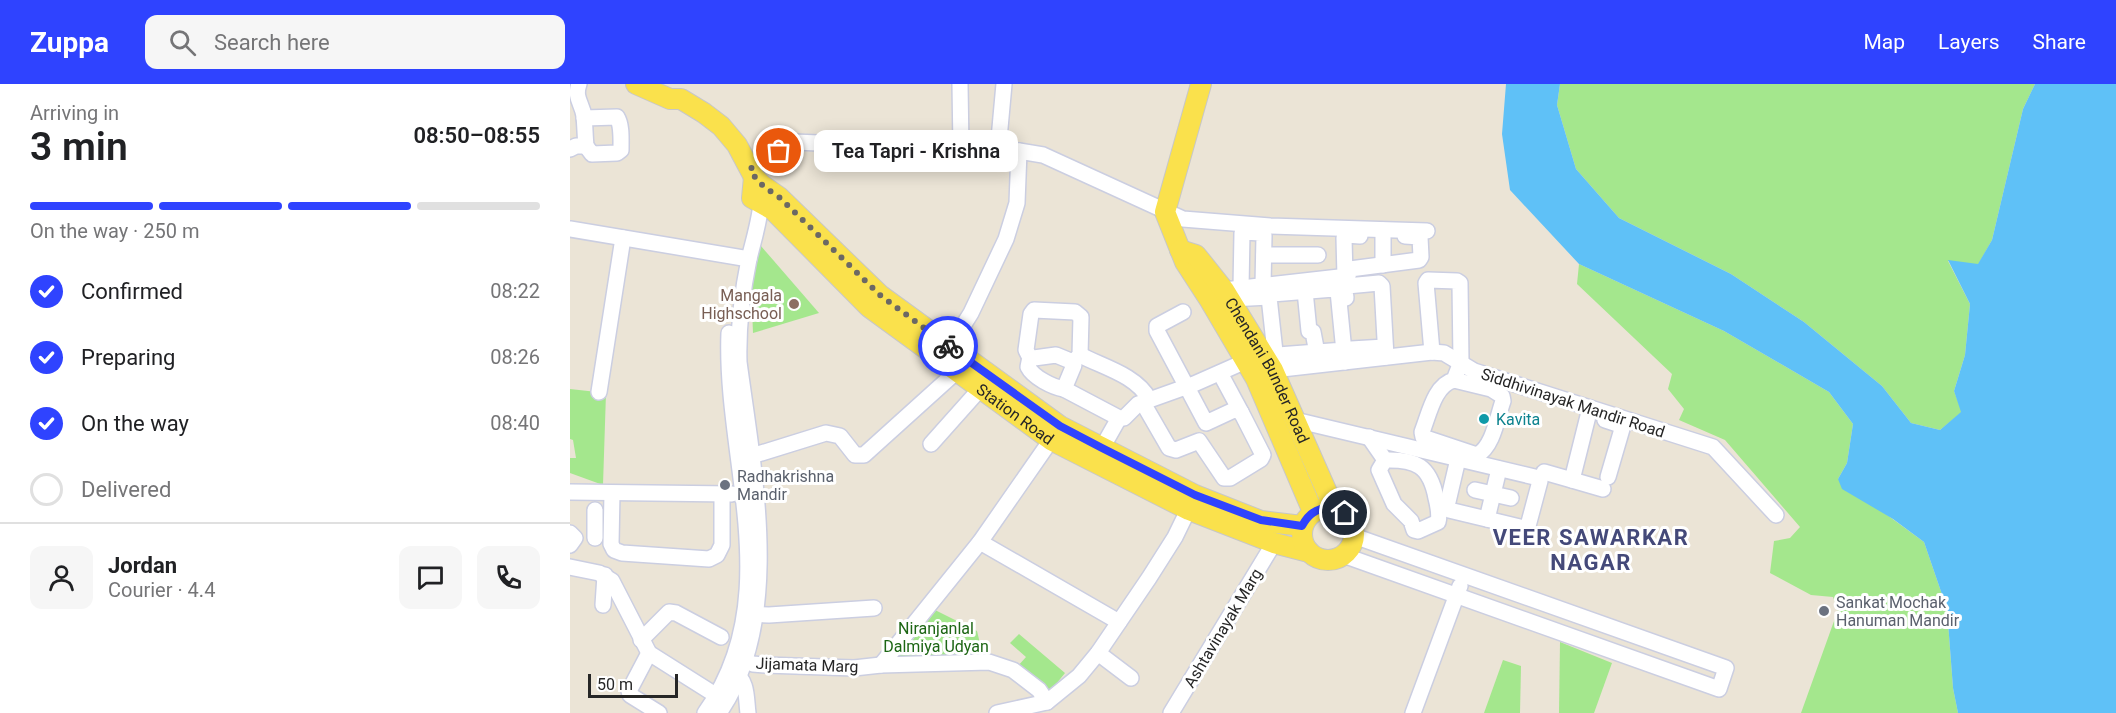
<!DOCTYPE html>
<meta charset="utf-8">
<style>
body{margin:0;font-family:Roboto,sans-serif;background:#f6f6f6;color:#202124;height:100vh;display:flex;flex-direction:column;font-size:22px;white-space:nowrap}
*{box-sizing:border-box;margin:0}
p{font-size:20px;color:#757577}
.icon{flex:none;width:33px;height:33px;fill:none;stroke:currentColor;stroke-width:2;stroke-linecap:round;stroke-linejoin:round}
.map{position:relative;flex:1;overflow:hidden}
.details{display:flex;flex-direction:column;background:#fff;width:570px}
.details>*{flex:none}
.scale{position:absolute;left:18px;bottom:15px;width:90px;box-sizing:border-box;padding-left:6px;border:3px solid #262626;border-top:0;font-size:16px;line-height:21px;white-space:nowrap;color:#262626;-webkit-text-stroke:4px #fff;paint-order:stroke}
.pin{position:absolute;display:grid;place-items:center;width:51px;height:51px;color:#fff;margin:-26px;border:3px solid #fff;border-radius:50%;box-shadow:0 2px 6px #0007}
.courier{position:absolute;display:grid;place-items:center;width:60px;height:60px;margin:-30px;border:4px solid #2f43ff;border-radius:50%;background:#fff;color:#222;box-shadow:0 2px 8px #0007}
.bubble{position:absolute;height:42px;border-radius:12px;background:#fff;box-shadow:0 3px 15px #0003;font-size:20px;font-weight:600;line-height:42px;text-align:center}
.summary em{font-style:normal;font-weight:600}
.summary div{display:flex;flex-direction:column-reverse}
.summary{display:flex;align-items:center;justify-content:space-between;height:102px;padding:0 30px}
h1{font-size:39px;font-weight:600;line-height:45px}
.bar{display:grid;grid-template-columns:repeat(4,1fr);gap:9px 6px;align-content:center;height:72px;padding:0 30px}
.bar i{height:8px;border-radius:4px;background:#e0e0e0}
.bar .active{background:#2f43ff}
.bar p{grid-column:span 4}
.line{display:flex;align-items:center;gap:15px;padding:0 30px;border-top:2px solid #e0e0e0}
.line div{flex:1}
.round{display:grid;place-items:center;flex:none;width:63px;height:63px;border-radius:12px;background:#f6f6f6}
ol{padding:0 30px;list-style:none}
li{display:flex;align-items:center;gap:18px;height:66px}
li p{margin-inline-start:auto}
li .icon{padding:6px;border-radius:50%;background:#2f43ff;color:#fff;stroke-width:4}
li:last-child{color:#757577}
li i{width:33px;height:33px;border:3px solid #e0e0e0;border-radius:50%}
header{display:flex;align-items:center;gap:36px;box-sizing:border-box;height:84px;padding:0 30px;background:#2f43ff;color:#fff}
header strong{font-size:28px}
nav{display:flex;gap:33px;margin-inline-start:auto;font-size:21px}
.search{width:420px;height:54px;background:#f6f6f6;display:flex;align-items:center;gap:15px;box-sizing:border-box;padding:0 21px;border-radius:12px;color:#757577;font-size:22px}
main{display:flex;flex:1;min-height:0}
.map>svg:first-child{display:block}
.green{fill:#a4e78d}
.water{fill:#5fc1f7}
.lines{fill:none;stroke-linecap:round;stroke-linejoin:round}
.minor-casing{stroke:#cbcee1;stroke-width:18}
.major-casing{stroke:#c7c7c7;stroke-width:22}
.minor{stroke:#fff;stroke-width:15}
.major{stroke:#fae14c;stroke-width:20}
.done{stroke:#6b6864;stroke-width:6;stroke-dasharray:0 10.8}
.route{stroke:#2f43ff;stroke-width:8}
.education-dot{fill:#8d6e63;stroke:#fff;stroke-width:2}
.culture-dot{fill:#0f9aa8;stroke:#fff;stroke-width:2}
.worship-dot{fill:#6b7280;stroke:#fff;stroke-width:2}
.labels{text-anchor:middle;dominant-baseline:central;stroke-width:6;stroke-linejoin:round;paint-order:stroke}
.education-label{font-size:16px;fill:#785e54;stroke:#fff;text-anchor:end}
.street-label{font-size:16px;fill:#262626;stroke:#fff}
.culture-label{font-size:16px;fill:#0d838f;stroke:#fff;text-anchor:start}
.worship-label{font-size:16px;fill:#5b616d;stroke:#fff;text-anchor:start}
.park-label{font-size:16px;fill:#1d6614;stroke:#fff}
.district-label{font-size:22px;font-weight:bold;letter-spacing:1.5px;fill:#444979;stroke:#fff}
</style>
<header>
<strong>Zuppa</strong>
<div class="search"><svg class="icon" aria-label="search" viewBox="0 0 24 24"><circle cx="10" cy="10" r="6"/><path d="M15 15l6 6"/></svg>Search here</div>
<nav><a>Map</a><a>Layers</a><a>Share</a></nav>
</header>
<main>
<section class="details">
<div class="summary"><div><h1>3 min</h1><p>Arriving in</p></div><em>08:50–08:55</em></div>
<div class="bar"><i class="active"></i><i class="active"></i><i class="active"></i><i></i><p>On the way · 250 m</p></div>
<ol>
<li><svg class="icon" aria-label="check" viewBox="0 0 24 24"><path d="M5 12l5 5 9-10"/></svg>Confirmed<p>08:22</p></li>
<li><svg class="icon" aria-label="check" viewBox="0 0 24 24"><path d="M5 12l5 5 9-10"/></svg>Preparing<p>08:26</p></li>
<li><svg class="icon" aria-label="check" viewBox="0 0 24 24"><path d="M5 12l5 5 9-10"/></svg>On the way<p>08:40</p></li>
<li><i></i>Delivered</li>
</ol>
<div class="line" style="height:108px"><a class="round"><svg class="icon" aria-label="person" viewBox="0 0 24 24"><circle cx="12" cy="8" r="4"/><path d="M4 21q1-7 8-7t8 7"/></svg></a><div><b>Jordan</b><p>Courier · 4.4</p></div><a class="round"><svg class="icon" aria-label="chat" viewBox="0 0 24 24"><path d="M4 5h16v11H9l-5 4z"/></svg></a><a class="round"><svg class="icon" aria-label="phone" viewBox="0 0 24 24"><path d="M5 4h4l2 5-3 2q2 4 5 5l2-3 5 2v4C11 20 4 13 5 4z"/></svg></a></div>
</section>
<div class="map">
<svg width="1546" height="629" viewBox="0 0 1546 629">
<rect width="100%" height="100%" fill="#ebe4d6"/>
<g class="green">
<polygon points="990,0 1465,0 1453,25 1422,156 1408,181 1378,177 1400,220 1395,271 1384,307 1392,328 1370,346 1341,339 1312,302 1234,238 1161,190 1049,134 1006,85 987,21"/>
<polygon points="191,162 249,229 183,249 180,175 182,165"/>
<polygon points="1009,180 1154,247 1259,308 1283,340 1277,379 1268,395 1354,458 1377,525 1383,604 1388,629 1231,629 1268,526 1263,513 1241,511 1200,489 1204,457 1220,454 1230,443 1155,356 1109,336 1114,325 1098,305 1102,290 1007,200"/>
<polygon points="0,305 36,309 33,401 0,389 0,374 6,374 3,356 0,355"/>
<polygon points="361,524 407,547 413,572 316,578"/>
<polygon points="449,550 495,589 478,610 447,583 456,573 440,559"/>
<polygon points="990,558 1042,579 1024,629 989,629"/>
<polygon points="933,576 951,582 950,629 914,629"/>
</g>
<polygon class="water" points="936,0 990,0 987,21 1006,85 1049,134 1161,190 1234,238 1312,302 1341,339 1370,346 1391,328 1384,307 1395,271 1400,220 1378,176 1408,180 1422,156 1453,25 1465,0 1546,0 1546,629 1388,629 1383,604 1377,525 1354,458 1323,435 1272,405 1268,395 1277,379 1283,340 1259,308 1154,247 1009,180 940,106 932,50"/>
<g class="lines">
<g class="minor-casing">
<g id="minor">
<polyline points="390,0 391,64"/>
<path d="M14 34 47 33C52 41 51 55 51 66L47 69 22 70 16 62"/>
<path d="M0 65 6 62H16C15 52 15 42 14 32 12 19 4 14 9 0"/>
<polyline points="428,66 434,0"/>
<polyline points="180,85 224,58 449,67 473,71 613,135 700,142 857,147"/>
<polyline points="0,145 179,175"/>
<polyline points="813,146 813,181"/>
<polyline points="694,171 748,171"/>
<polyline points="775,193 774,154 776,151 790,152"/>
<polyline points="671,204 672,149 673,148 691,149 694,152 693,201"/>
<polyline points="735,207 739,247 743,248 747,269"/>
<polyline points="647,210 654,206 778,192 780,185 849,176 851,173 850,153 835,152"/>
<polyline points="776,214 775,206 777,202 809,199 812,202 816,273"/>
<polyline points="661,215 699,213"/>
<polyline points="781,265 815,263"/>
<polyline points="774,266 708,271 705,268 699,213 702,210 764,205 768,207 775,278"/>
<path d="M862 268 856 199 858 196 887 197 890 199 891 278 884 296C864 301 859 331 852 348L853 353 907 371C923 363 927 334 933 317L932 312 921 305 884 296"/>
<polyline points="376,269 401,229 436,155 447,119 449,67"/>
<path d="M510 271C533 283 566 291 579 315"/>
<path d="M460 273 458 283C463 293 482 303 494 305"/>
<polyline points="503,278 510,271 511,233 505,228 464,226 461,230 456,266 459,272 464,274 486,271 503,278 504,281 494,305 549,334 554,334 568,320 624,300 676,277"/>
<polyline points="650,289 671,328"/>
<polyline points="694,291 703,286 862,268 874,269 904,287 1143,363 1206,431"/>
<polyline points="29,308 53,154"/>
<polyline points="573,319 599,364 606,366 629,357 654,394 660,394 691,375 693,371 671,328 664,326 636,339 587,247 587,242 613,228"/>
<polyline points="725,336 969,394 970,397 958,442 954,444 879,426 877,422 888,375"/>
<polyline points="1035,336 1050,341 1052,345 1038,393"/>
<path d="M799 353 815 376C846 375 860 382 866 414 868 422 870 430 868 438L848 447 844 446 841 437 824 420 809 386 815 376"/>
<polyline points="361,360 410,305"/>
<polyline points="532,364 549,334"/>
<polyline points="172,375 256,349 270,352 285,371 294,371 386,288"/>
<polyline points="974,388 1002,396 1020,324"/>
<polyline points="1002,396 1033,405"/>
<polyline points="905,406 941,414"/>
<polyline points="0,408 162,410"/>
<polyline points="42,409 41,460 44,466 52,469 139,475 147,471 152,461 152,410"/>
<polyline points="917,435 929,385"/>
<polyline points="0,449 5,454 0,461"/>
<polyline points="25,454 25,426"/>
<polyline points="410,458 549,538"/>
<polyline points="773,471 1149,605 1156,584 784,452"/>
<polyline points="0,483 29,489 42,497 79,569 155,617"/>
<polyline points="33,521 35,491"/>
<polyline points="176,530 199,531 304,524"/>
<polyline points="71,556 99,528 106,529 151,553"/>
<polyline points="79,569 59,607 60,611 89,629"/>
<polyline points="528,569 561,594"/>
<polyline points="167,573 183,580 195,581 284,584 311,581 419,578 443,586 469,606 477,618"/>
<polyline points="311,581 410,458 481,356"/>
<path d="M164 589C178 596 176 615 178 629"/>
<path d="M135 629C218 514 154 376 159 249"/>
<path d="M149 629C215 536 183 384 169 278 168 243 172 209 179 175 184 154 191 133 192 110"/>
<polyline points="427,629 477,618 509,592 528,569 579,494 605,453 623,416"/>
<polyline points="601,629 704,459"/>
<polyline points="843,629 890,502"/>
</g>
</g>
<g class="major-casing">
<g id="major">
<polyline points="66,0 100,15 111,15 134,29 151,42 167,61 184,93 192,101 209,113 310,211 490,342 625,411 691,437 732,442"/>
<polyline points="631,0 595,128 615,178 639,215 686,295 743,428"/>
<path id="s1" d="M184 93 182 114 203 126 299 223 481 356 619 426 704 459 739 468"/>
<path id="s2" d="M610 166 626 171 654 206 703 286 764 424"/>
<circle cx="758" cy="450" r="26"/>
</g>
</g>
<use href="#minor" class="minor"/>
<use href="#major" class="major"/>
</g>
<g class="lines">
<path class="done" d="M209 67 180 85C187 99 197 105 209 113L310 211 378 262"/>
<path class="route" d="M378 262 490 342 532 364 625 411 691 436 732 442C742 423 757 420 775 429"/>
</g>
<circle class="education-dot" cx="224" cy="220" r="6"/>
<circle class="culture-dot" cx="914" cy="335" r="6"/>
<g class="worship-dot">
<circle cx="155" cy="401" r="6"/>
<circle cx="1254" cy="527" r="6"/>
</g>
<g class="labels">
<g class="education-label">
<text x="212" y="211">Mangala<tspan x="212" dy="18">Highschool</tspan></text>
</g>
<g class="street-label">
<text stroke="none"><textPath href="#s2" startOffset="153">Chendani Bunder Road</textPath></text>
<text transform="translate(1003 319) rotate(18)">Siddhivinayak Mandir Road</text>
<text stroke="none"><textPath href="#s1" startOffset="363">Station Road</textPath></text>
<text transform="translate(653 544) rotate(-59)">Ashtavinayak Marg</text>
<text transform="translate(237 581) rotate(2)">Jijamata Marg</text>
</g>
<g class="culture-label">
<text x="926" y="335">Kavita</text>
</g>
<g class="worship-label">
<text x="167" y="392">Radhakrishna<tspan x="167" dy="18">Mandir</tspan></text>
<text x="1266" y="518">Sankat Mochak<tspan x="1266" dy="18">Hanuman Mandir</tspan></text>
</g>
<g class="park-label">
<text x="366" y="544">Niranjanlal<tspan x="366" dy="18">Dalmiya Udyan</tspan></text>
</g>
<g class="district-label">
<text x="1021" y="453">VEER SAWARKAR<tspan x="1021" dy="25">NAGAR</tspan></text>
</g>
</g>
</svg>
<div class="scale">50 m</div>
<div class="pin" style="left:209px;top:67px;background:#ea580c"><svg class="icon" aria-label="bag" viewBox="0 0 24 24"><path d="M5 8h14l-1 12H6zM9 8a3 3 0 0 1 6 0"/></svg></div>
<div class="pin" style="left:775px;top:429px;background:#1f2937"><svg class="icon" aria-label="home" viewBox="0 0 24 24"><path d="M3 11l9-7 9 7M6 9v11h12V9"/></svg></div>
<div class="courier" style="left:378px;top:262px"><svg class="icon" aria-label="bike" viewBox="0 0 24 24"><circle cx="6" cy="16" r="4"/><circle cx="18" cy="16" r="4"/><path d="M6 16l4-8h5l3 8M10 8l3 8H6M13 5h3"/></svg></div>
<div class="bubble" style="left:244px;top:46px;width:204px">Tea Tapri - Krishna</div>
</div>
</main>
